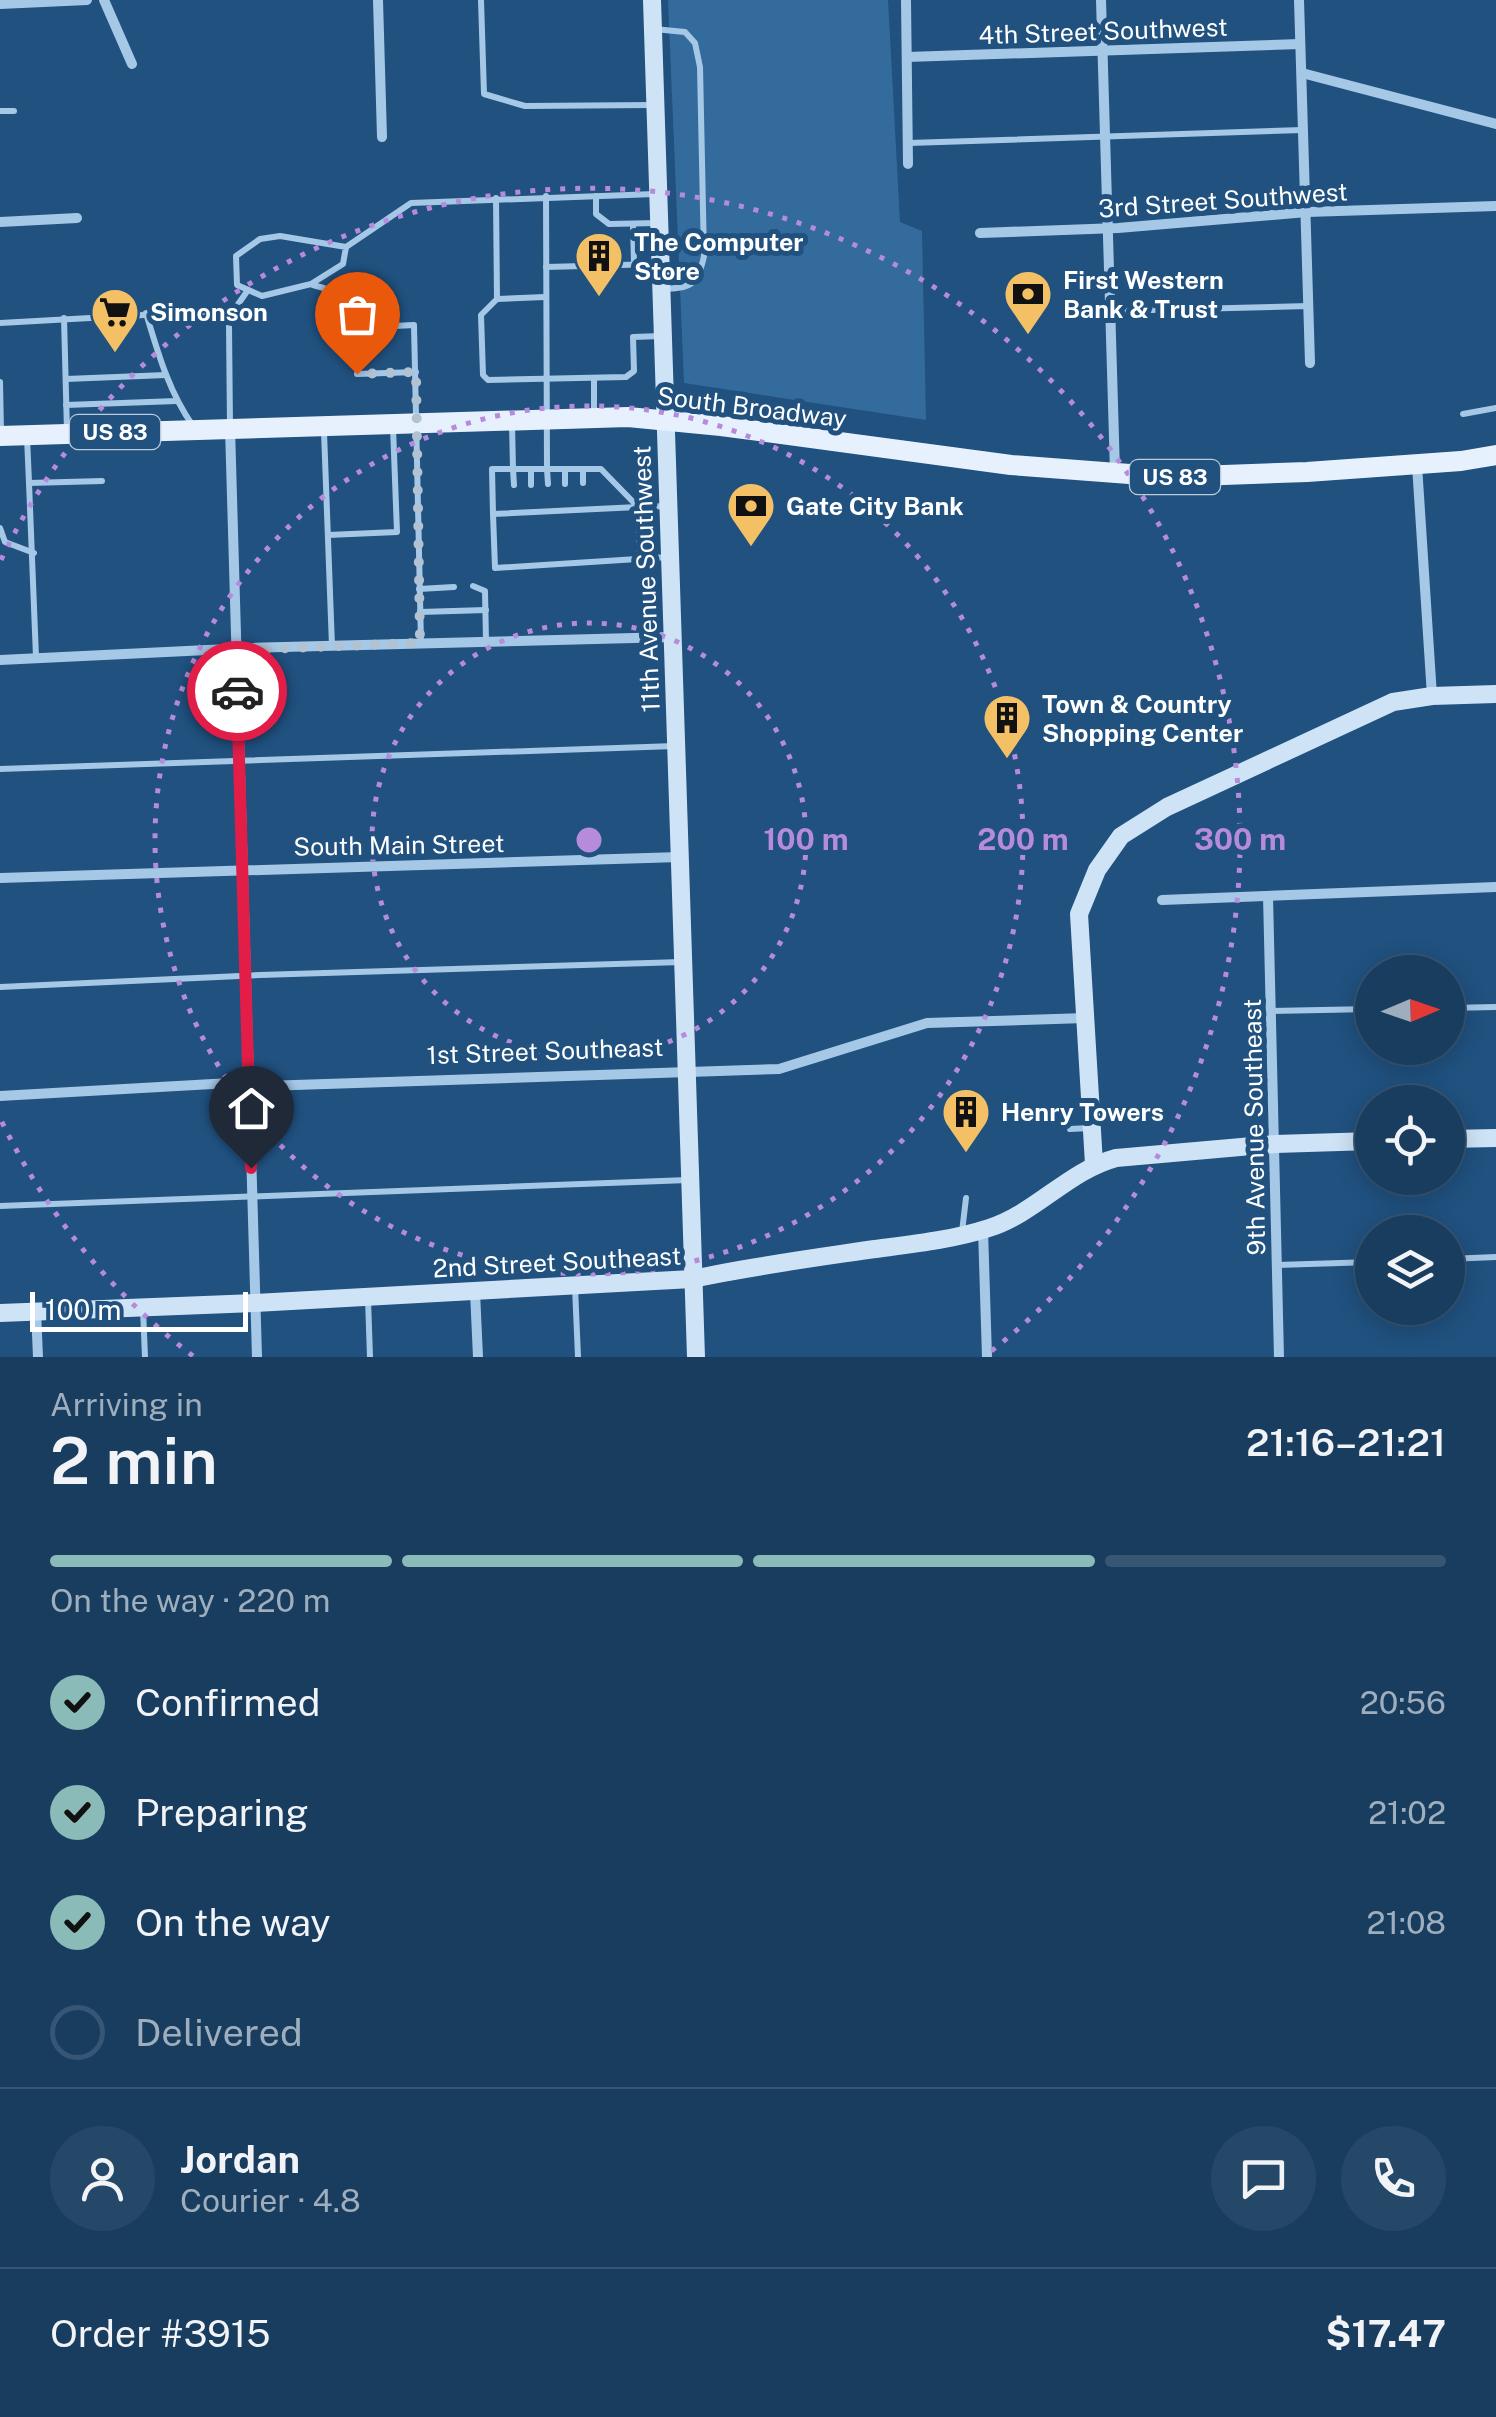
<!DOCTYPE html>
<meta charset="utf-8">
<style>
body{margin:0;font-family:"Public Sans",sans-serif;background:#254868;color:#f1f3f6;height:100vh;display:flex;flex-direction:column;font-size:38px;white-space:nowrap}
*{box-sizing:border-box;margin:0}
p{font-size:32px;color:#9faebd}
.icon{flex:none;width:55px;height:55px;fill:none;stroke:currentColor;stroke-width:2;stroke-linecap:round;stroke-linejoin:round}
.map{position:relative;height:1357px;overflow:hidden}
.drawer{display:flex;flex-direction:column;background:#183d5f;flex:1}
.drawer>*{flex:none}
.needle{width:65px;rotate:88deg}
.tools{position:absolute;left:1355px;top:955px;display:grid;gap:20px}
.tools a{display:grid;place-items:center;width:110px;height:110px;border-radius:50%;background:#183d5f;box-shadow:0 5px 25px #0003,0 0 0 2px #365674;font-size:50px}
.scale{position:absolute;left:30px;bottom:25px;width:218px;box-sizing:border-box;padding-left:10px;border:5px solid #fff;border-top:0;font-size:28px;line-height:35px;white-space:nowrap;color:#fff;-webkit-text-stroke:8px #20517f;paint-order:stroke}
.pin{position:absolute;display:grid;place-items:center;width:85px;height:85px;color:#fff;margin:-102px -42px;border-radius:50% 50% 50% 0;rotate:-45deg;box-shadow:0 0 10px #0007}
.pin .icon{rotate:45deg}
.courier{position:absolute;display:grid;place-items:center;width:100px;height:100px;margin:-50px;border:8px solid #e11d48;border-radius:50%;background:#fff;color:#222;box-shadow:0 2px 12px #0007}
.headline em{font-style:normal;font-weight:600}
.headline div{display:flex;flex-direction:column-reverse}
.headline{display:flex;align-items:center;justify-content:space-between;height:170px;padding:0 50px}
h1{font-size:65px;font-weight:600;line-height:75px}
.bar{display:grid;grid-template-columns:repeat(4,1fr);gap:15px 10px;align-content:center;height:120px;padding:0 50px}
.bar i{height:12px;border-radius:8px;background:#365674}
.bar .current{background:#8bbbb9}
.bar p{grid-column:span 4}
.line{display:flex;align-items:center;gap:25px;padding:0 50px;border-top:2px solid #365674}
.line div{flex:1}
.round{display:grid;place-items:center;flex:none;width:105px;height:105px;border-radius:52px;background:#254868}
ol{padding:0 50px;list-style:none}
li{display:flex;align-items:center;gap:30px;height:110px}
li p{margin-inline-start:auto}
li .icon{padding:10px;border-radius:50%;background:#8bbbb9;color:#111;stroke-width:4}
li:last-child{color:#9faebd}
li i{width:55px;height:55px;border:5px solid #365674;border-radius:50%}
.map>svg:first-child{display:block}
.green{fill:#346b9d}
.lines{fill:none;stroke-linecap:round;stroke-linejoin:round}
.lane{stroke:#a5c8e7;stroke-width:6}
.street{stroke:#a5c8e7;stroke-width:10}
.secondary{stroke:#cfe3f6;stroke-width:18}
.primary{stroke:#e7f1fd;stroke-width:20}
.done{stroke:#b1c2d2;stroke-width:10;stroke-dasharray:0 18}
.route{stroke:#e11d48;stroke-width:12}
.ring{fill:none;stroke:#b68bdc;stroke-width:5;stroke-dasharray:5 10}
.labels{text-anchor:middle;dominant-baseline:central;stroke-width:10;stroke-linejoin:round;paint-order:stroke}
.shield{fill:#20517f;stroke:#bccbd9;stroke-width:2.5}
.shield-label{font-size:22px;font-weight:bold;fill:#fff}
.street-label{font-size:25px;fill:#fff;stroke:#20517f}
.poi-label{font-size:25px;font-weight:bold;fill:#fff;stroke:#20517f;text-anchor:start}
.centre{fill:#b68bdc;stroke:#20517f;stroke-width:5}
.ring-label{font-size:30px;text-anchor:middle;font-weight:bold;fill:#b68bdc;stroke:#20517f;stroke-width:10;stroke-linejoin:round;paint-order:stroke}
</style>
<div class="map">
<svg width="1496" height="1357" viewBox="0 0 1496 1357">
<rect width="100%" height="100%" fill="#20517f"/>
<polygon class="green" points="668,0 888,0 900,222 922,231 926,420 684,383"/>
<g class="lines">
<g class="lane">
<polyline points="481,0 484,94 525,106 652,105"/>
<path d="M654 29 685 32 695 43 700 67 704 256C698 285 691 288 663 289"/>
<polyline points="0,111 14,111"/>
<polyline points="909,143 1303,130"/>
<polyline points="546,196 547,469 601,469 638,507 668,506"/>
<polyline points="596,196 596,214 609,224 657,223"/>
<polyline points="496,198 497,299"/>
<polyline points="633,224 634,264"/>
<polygon points="280,236 346,247 343,264 311,284 262,296 237,285 236,256 260,239"/>
<polyline points="346,247 411,203 655,194"/>
<polyline points="546,267 658,264"/>
<path d="M313 285C340 292 355 299 369 326"/>
<polyline points="545,297 497,299 481,315 483,375 488,380 626,377 634,371 633,337 661,336"/>
<polyline points="1111,311 1309,306"/>
<path d="M146 313C158 353 169 392 193 426"/>
<polyline points="64,318 67,432"/>
<polyline points="0,323 234,310"/>
<polyline points="355,328 414,325 421,643"/>
<polyline points="357,374 416,372"/>
<polyline points="66,379 166,375"/>
<polyline points="0,382 1,431"/>
<polyline points="66,405 177,401"/>
<polyline points="1463,414 1496,408"/>
<polyline points="594,415 594,378"/>
<polyline points="512,424 513,469 547,469 548,484"/>
<polyline points="230,427 229,325 234,310 248,290"/>
<polyline points="324,432 332,646"/>
<polyline points="27,437 29,483"/>
<polyline points="531,469 531,485"/>
<polyline points="565,469 565,484"/>
<polyline points="583,469 583,483"/>
<polyline points="514,485 513,469 492,469 493,514 638,507 640,559"/>
<polyline points="493,514 495,568 669,557"/>
<polyline points="0,528 5,542 34,553"/>
<polyline points="328,535 397,532 393,427"/>
<polyline points="473,586 485,591 486,641"/>
<polyline points="419,589 454,587"/>
<polyline points="420,612 486,610"/>
<polyline points="36,657 29,483 102,481"/>
<polyline points="0,769 675,746"/>
<polyline points="0,987 260,975 682,962"/>
<polyline points="1448,1008 1496,1007"/>
<polyline points="1271,1011 1372,1009"/>
<polyline points="1070,1129 1090,1128"/>
<polyline points="0,1206 688,1180"/>
<polyline points="962,1232 966,1198"/>
<polyline points="1448,1259 1496,1257"/>
<polyline points="1277,1265 1372,1262"/>
<polyline points="575,1287 578,1357"/>
<polyline points="368,1299 370,1357"/>
<polyline points="143,1309 145,1357"/>
</g>
<g class="street">
<polyline points="104,0 132,64"/>
<polyline points="378,0 382,137"/>
<polyline points="906,0 908,164"/>
<polyline points="1101,0 1115,472"/>
<polyline points="1299,0 1310,363"/>
<polyline points="0,4 87,0"/>
<polyline points="907,57 1300,44"/>
<polyline points="1302,73 1496,124"/>
<polyline points="0,222 77,218"/>
<polyline points="980,233 1118,228 1307,212 1496,206"/>
<polyline points="230,428 257,1357"/>
<polyline points="1417,465 1432,696"/>
<polyline points="0,660 249,648 673,637"/>
<polyline points="0,878 680,857"/>
<polyline points="1268,896 1279,1357"/>
<polyline points="1162,900 1496,887"/>
<polyline points="0,1096 248,1082 264,1086 779,1069 927,1023 1086,1018"/>
<polyline points="983,1230 987,1357"/>
<polyline points="475,1292 478,1357"/>
<polyline points="36,1311 38,1357"/>
</g>
<g class="secondary">
<polyline points="652,0 696,1357"/>
<polyline points="1448,1139 1496,1138"/>
<polyline points="1094,1164 1079,914 1097,870 1121,836 1167,807 1393,702 1432,696 1496,694"/>
<path d="M0 1313 255 1303 692 1279C753 1266 814 1258 875 1249 913 1244 952 1240 989 1228 1036 1213 1068 1171 1116 1158L1275 1144 1372 1141"/>
</g>
<polyline class="primary" points="0,436 628,417 721,426 1011,465 1169,477 1307,472 1461,461 1496,455"/>
</g>
<g class="lines">
<polyline class="done" points="237,691 236,650 420,643 416,372 357,374"/>
<polyline class="route" points="237,691 251,1168"/>
</g>
<g class="ring">
<circle cx="589" cy="840" r="217"/>
<circle cx="589" cy="840" r="434"/>
<path d="M193 1356A651 651 0 0 1 1 1120M1 560A651 651 0 1 1 985 1356"/>
</g>
<defs>
<g id="building-pin" transform="scale(2.5)"><path d="M0 17L-7.5 6A9.5 9.5 0 1 1 7.5 6Z" fill="#f4c066" stroke="#20517f"/><path d="M-4-6H4V6H1V3H-1V6H-4ZM-2.5-4.3h1.7v1.8h-1.7ZM.8-4.3h1.7v1.8H.8ZM-2.5-1h1.7V.8h-1.7ZM.8-1h1.7V.8H.8Z" fill="#111"/></g>
<g id="bank-pin" transform="scale(2.5)"><path d="M0 17L-7.5 6A9.5 9.5 0 1 1 7.5 6Z" fill="#f4c066" stroke="#20517f"/><path d="M-6-4H6V4H-6ZM0-2.3a2.3 2.3 0 1 0 0 4.6a2.3 2.3 0 1 0 0-4.6Z" fill="#111"/></g>
<g id="supermarket-pin" transform="scale(2.5)"><path d="M0 17L-7.5 6A9.5 9.5 0 1 1 7.5 6Z" fill="#f4c066" stroke="#20517f"/><path d="M-6-5.5h2.5l.6 2H6L4.5 2H-2.5L-4.4-4H-6ZM-1.5 3.2a1.3 1.3 0 1 0 .1 0ZM3 3.2a1.3 1.3 0 1 0 .1 0Z" fill="#111"/></g>
</defs>
<g fill-rule="evenodd">
<use href="#building-pin" x="599" y="256"/>
<use href="#bank-pin" x="1028" y="294"/>
<use href="#supermarket-pin" x="115" y="312"/>
<use href="#bank-pin" x="751" y="506"/>
<use href="#building-pin" x="1007" y="718"/>
<use href="#building-pin" x="966" y="1112"/>
</g>
<g class="labels">
<g class="shield">
<rect x="70" y="415" width="90" height="34" rx="8"/>
<rect x="1130" y="460" width="90" height="34" rx="8"/>
</g>
<g class="shield-label">
<text x="115" y="432">US 83</text>
<text x="1175" y="477">US 83</text>
</g>
<g class="street-label">
<text transform="translate(1103 31) rotate(-2)">4th Street Southwest</text>
<text transform="translate(1223 200) rotate(-4)">3rd Street Southwest</text>
<text transform="translate(752 407) rotate(7)">South Broadway</text>
<text transform="translate(646 579) rotate(-92)">11th Avenue Southwest</text>
<text transform="translate(399 845) rotate(-1)">South Main Street</text>
<text transform="translate(545 1051) rotate(-2)">1st Street Southeast</text>
<text transform="translate(1254 1127) rotate(-91)">9th Avenue Southeast</text>
<text transform="translate(557 1262) rotate(-3)">2nd Street Southeast</text>
</g>
<g class="poi-label">
<text x="634" y="242">The Computer<tspan x="634" dy="29">Store</tspan></text>
<text x="1063" y="280">First Western<tspan x="1063" dy="29">Bank &amp; Trust</tspan></text>
<text x="150" y="312">Simonson</text>
<text x="786" y="506">Gate City Bank</text>
<text x="1042" y="704">Town &amp; Country<tspan x="1042" dy="29">Shopping Center</tspan></text>
<text x="1001" y="1112">Henry Towers</text>
</g>
</g>
<circle cx="589" cy="840" r="15" class="centre"/>
<g class="ring-label">
<text x="806" y="850">100 m</text>
<text x="1023" y="850">200 m</text>
<text x="1240" y="850">300 m</text>
</g>
</svg>
<div class="tools">
<a><svg class="needle" viewBox="-14 -14 28 28"><path d="M0-13l5 13h-10z" fill="#e53935"/><path d="M0 13l5-13h-10z" fill="#9faebd"/></svg></a>
<a><svg class="icon" aria-label="locate" viewBox="0 0 24 24"><circle cx="12" cy="12" r="6"/><path d="M12 2v4M12 18v4M2 12h4M18 12h4"/></svg></a>
<a><svg class="icon" aria-label="layers" viewBox="0 0 24 24"><path d="M12 4l9 5-9 5-9-5zM3 14l9 5 9-5"/></svg></a>
</div>
<div class="scale">100 m</div>
<div class="pin" style="left:357px;top:374px;background:#ea580c"><svg class="icon" aria-label="bag" viewBox="0 0 24 24"><path d="M5 8h14l-1 12H6zM9 8a3 3 0 0 1 6 0"/></svg></div>
<div class="pin" style="left:251px;top:1168px;background:#1f2937"><svg class="icon" aria-label="home" viewBox="0 0 24 24"><path d="M3 11l9-7 9 7M6 9v11h12V9"/></svg></div>
<div class="courier" style="left:237px;top:691px"><svg class="icon" aria-label="car" viewBox="0 0 24 24"><path d="M5 17H2v-5l4-1 3-4h7l3 4 3 1v5h-3M9 17h6M6 11h13"/><circle cx="7" cy="17" r="2"/><circle cx="17" cy="17" r="2"/></svg></div>
</div>
<section class="drawer">
<div class="headline"><div><h1>2 min</h1><p>Arriving in</p></div><em>21:16–21:21</em></div>
<div class="bar"><i class="current"></i><i class="current"></i><i class="current"></i><i></i><p>On the way · 220 m</p></div>
<ol>
<li><svg class="icon" aria-label="check" viewBox="0 0 24 24"><path d="M5 12l5 5 9-10"/></svg>Confirmed<p>20:56</p></li>
<li><svg class="icon" aria-label="check" viewBox="0 0 24 24"><path d="M5 12l5 5 9-10"/></svg>Preparing<p>21:02</p></li>
<li><svg class="icon" aria-label="check" viewBox="0 0 24 24"><path d="M5 12l5 5 9-10"/></svg>On the way<p>21:08</p></li>
<li><i></i>Delivered</li>
</ol>
<div class="line" style="height:180px"><a class="round"><svg class="icon" aria-label="person" viewBox="0 0 24 24"><circle cx="12" cy="8" r="4"/><path d="M4 21q1-7 8-7t8 7"/></svg></a><div><b>Jordan</b><p>Courier · 4.8</p></div><a class="round"><svg class="icon" aria-label="chat" viewBox="0 0 24 24"><path d="M4 5h16v11H9l-5 4z"/></svg></a><a class="round"><svg class="icon" aria-label="phone" viewBox="0 0 24 24"><path d="M5 4h4l2 5-3 2q2 4 5 5l2-3 5 2v4C11 20 4 13 5 4z"/></svg></a></div>
<div class="line" style="height:130px"><div>Order #3915</div><b>$17.47</b></div>
</section>
